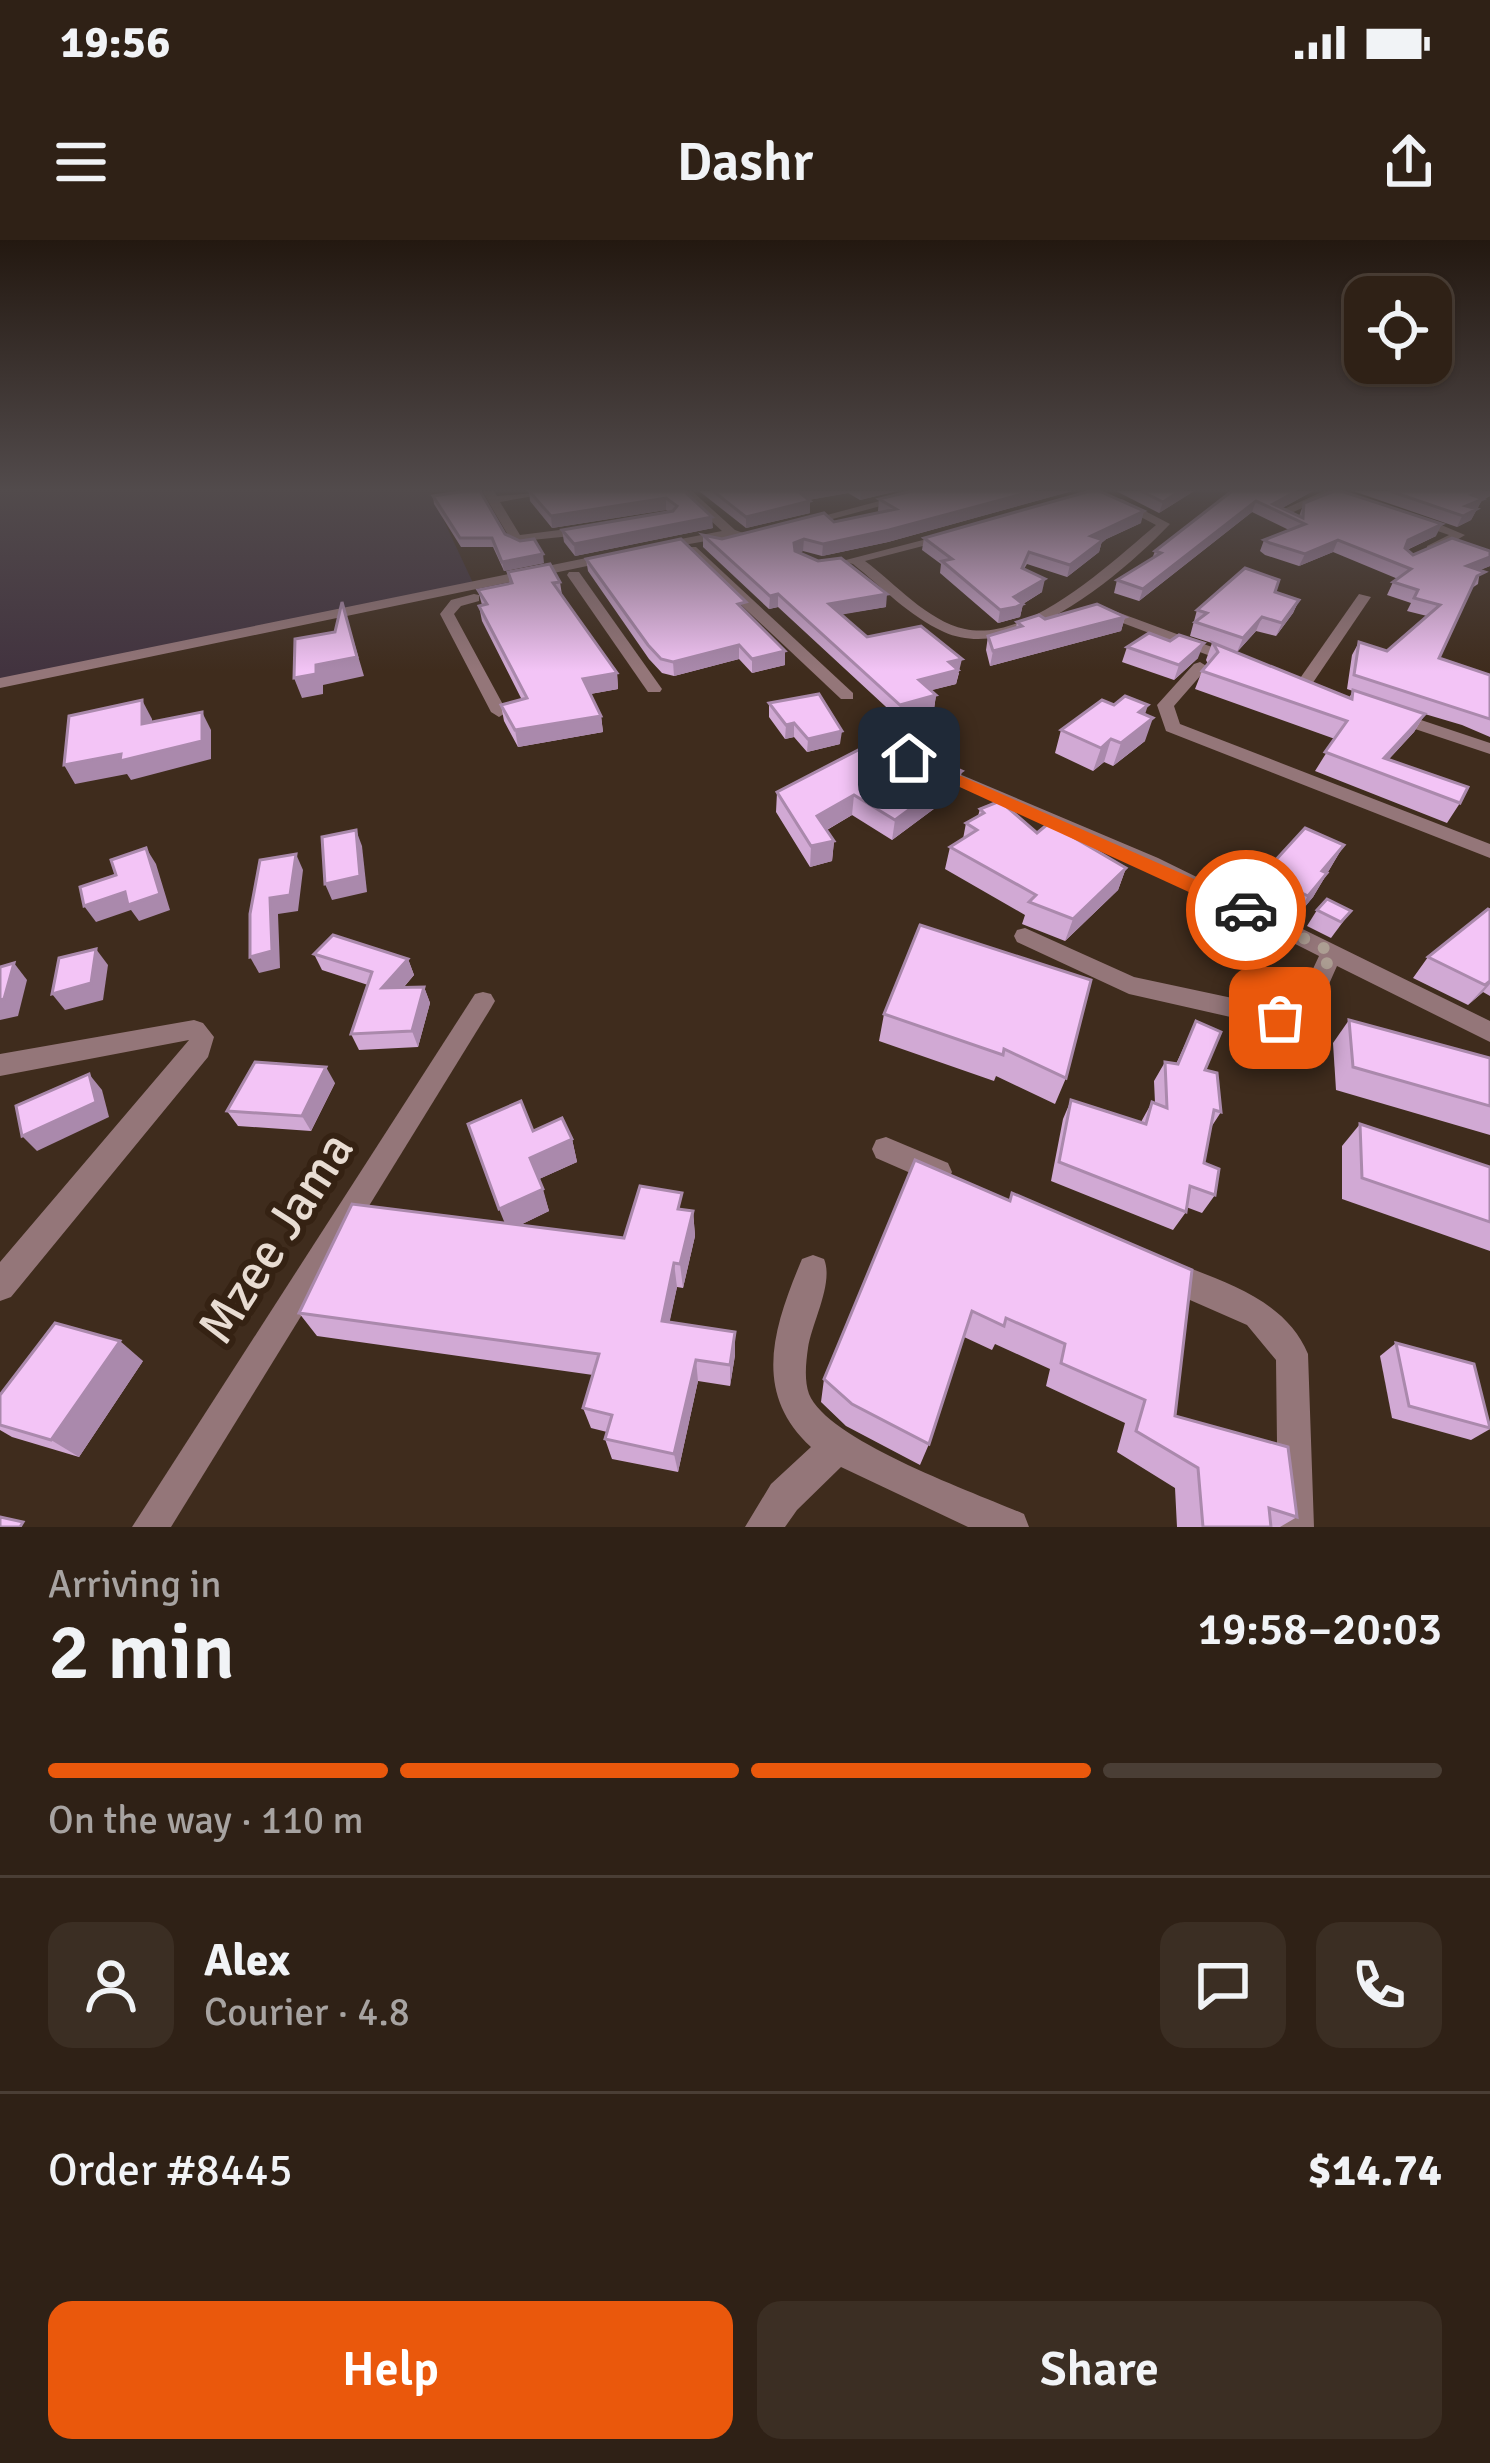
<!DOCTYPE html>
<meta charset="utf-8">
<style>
body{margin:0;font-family:Signika,sans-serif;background:#3b2e23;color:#f1f3f6;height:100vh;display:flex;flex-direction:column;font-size:45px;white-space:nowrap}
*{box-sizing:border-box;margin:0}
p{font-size:39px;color:#a7a3a1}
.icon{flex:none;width:66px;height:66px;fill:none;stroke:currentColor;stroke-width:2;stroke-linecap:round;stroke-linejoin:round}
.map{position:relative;height:1287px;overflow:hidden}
.sheet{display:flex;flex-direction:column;background:#2f2116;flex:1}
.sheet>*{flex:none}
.tools{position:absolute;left:1344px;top:36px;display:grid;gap:24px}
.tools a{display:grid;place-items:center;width:108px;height:108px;border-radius:24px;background:#2f2116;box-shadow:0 3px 9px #0004,0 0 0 3px #4a3e35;font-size:60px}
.pin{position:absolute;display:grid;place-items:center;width:102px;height:102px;color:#fff;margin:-51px;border-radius:24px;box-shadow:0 6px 18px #0006}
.courier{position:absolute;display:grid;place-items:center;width:120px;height:120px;margin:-60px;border:9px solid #ea580c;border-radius:50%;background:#fff;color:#222;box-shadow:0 3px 15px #0007}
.overview em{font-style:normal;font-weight:600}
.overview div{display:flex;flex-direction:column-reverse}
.overview{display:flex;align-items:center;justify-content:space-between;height:204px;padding:0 48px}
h1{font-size:78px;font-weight:600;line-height:90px}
.bar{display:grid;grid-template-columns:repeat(4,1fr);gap:18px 12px;align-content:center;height:144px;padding:0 48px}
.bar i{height:15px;border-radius:9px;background:#4a3e35}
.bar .selected{background:#ea580c}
.bar p{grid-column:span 4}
.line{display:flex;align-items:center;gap:30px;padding:0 48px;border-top:3px solid #4a3e35}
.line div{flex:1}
.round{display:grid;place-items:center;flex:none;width:126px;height:126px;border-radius:24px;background:#3b2e23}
.action{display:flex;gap:24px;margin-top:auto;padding:24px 48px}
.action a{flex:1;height:138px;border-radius:24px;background:#ea580c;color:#fff;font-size:48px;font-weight:600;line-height:138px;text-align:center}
.action a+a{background:#3b2e23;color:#f1f3f6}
.status{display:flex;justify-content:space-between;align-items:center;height:84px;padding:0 60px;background:#2f2116;direction:ltr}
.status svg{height:33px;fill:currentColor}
header{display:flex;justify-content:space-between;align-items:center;height:156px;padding:0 48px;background:#2f2116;font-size:54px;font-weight:600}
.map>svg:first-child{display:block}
.education{fill:#42333f}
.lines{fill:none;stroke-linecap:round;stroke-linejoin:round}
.minor{fill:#947679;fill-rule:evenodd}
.wall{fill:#d1a9d4}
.shaded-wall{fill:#aa89ac}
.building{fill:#f3c4f6;stroke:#aa89ac;stroke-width:3}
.route{fill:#ea580c}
.done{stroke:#ad9e93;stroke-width:12;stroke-dasharray:0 21.6}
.labels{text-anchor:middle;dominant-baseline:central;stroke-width:12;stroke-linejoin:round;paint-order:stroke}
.near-street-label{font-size:51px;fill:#e8dcd2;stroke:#352213}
</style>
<div class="status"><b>19:56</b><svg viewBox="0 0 49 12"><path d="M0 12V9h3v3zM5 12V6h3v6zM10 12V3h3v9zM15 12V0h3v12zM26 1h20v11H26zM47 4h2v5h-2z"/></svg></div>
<header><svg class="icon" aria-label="menu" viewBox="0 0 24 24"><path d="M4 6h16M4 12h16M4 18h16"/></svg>Dashr<svg class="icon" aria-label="share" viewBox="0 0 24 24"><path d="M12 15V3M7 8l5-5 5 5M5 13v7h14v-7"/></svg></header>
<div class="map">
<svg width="1490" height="1287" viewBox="0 0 1490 1287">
<rect width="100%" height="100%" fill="#3f2c1d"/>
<polygon class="education" points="0,251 430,251 474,345 0,441"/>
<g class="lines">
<g class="minor">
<polygon points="482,251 494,251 497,256 562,251 500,262 520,295 591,286 597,290 591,294 512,302"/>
<polygon points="679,251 692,251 735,290 746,294 655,310 655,304 722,291"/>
<polygon points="917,251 936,251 803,287 797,283"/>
<polygon points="1324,251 1340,251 1289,274 1297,278 1297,284 1289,284 1273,274"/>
<path d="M1114 259H1122L1170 284C1122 334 1017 425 944 392 909 376 882 347 853 324L842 321 950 293V299L865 321C895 343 927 381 965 389 1027 403 1112 322 1156 285L1114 263Z"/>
<polygon points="1412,276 1420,276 1465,295 1437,312 1427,312 1427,306 1449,295 1412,282"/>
<polygon points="686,307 696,307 853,453 853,459 841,459 686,313"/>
<polygon points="611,313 617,317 616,320 0,448 0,438"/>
<polygon points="569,332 579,332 662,449 660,452 648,452 567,335"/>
<polygon points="474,354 479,355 479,361 461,366 454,374 507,472 499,477 491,472 440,374 451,360"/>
<polygon points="1359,354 1371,357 1310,447 1298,447 1296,444"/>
<polygon points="1101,366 1239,417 1242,420 1239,423 1229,423 1096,373 1096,367"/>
<polygon points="1200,422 1208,427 1174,466 1180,484 1490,604 1490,618 1166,491 1157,465 1194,424"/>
<polygon points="1394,471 1490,503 1490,514 1388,480 1386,476"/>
<polygon points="938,525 1158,618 1490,781 1490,802 1337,726 1313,780 1279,788 1129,754 1017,702 1014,696 1017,690 1025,688 1134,737 1279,768 1296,765 1319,716 1144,628 932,534 929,530 932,526"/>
<polygon points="483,752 491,754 495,761 491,768 171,1287 132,1287 475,754"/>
<polygon points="194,780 203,783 214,797 208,817 11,1057 0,1061 0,1022 189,800 0,836 0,814"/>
<polygon points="886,897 948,923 952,932 948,941 938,945 876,918 872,909 876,900"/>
<path d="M813 1015 824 1019C834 1043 812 1082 808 1108 806 1122 804 1140 809 1154 828 1201 976 1253 1024 1274L1029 1287H968L841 1227 797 1270 785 1287H745L771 1244 811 1207C751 1152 774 1086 802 1019Z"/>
<path d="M1169 1020C1221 1041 1285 1058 1308 1114L1314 1287H1278L1276 1120 1247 1085 1158 1046 1154 1035 1158 1024Z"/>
</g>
</g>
<g class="wall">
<polygon points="529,251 684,251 713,288 575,316 564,302 562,290 669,272 666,270 552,288 530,261"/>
<polygon points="699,251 897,251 860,260 848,253 808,260 810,273 746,288"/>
<polygon points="912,251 1072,251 888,302 822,316 803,311 799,313 886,367 841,374 867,397 959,433 956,444 931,450 936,455 934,469 898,478 778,367 769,369 703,307 703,295 722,299 834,282 881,272 878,271 879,259"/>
<polygon points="1116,251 1194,251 1159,273"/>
<polygon points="1232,251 1313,251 1282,268 1299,276 1304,263 1436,296 1407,310 1413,315 1490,311 1490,326 1480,330 1478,344 1472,348 1439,418 1490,435 1490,497 1462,485 1418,472 1425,474 1414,492 1389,519 1460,563 1447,583 1315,531 1335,499 1195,449 1202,431 1208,424 1206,420 1212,403 1190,396 1197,370 1275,352 1299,360 1293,373 1276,396 1256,391 1237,412 1349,458 1353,451 1347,449 1352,415 1359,402 1387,411 1427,376 1407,371 1411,363 1387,355 1393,342 1398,339 1333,312 1299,326 1265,315 1260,311 1264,300 1289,290 1252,272 1139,361 1114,353 1117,340 1152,319 1155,311"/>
<polygon points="1353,251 1490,251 1490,256 1482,260 1471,280 1457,287"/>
<polygon points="433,256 520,301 544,323 504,331 493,307 461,307 434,264"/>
<polygon points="1141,283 1102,301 1099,312 1067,337 1027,324 1024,329 1042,352 1023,364 1020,377 998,383 940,333 941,324 922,310 924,298"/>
<polygon points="586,319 746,371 785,425 752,433 739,419 674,436 662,433 649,419 588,331"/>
<polygon points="508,332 560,342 562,355 617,433 618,449 590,454 601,476 603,492 518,507 504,481 501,465 522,460 482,381 479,366 482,365 478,350 510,343"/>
<polygon points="1125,377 1121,391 990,426 986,410 988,396 1016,388 1017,382 1045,379"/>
<polygon points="1127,407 1198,418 1174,440 1122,422"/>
<polygon points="769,463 840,504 807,512 794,497 785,499 769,477"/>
<polygon points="1145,475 1145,501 1113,526 1104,522 1093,531 1055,513 1061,490"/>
<polygon points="904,506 958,551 892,600 852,575 827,590 834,601 832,621 810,627 776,572 777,552"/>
<polygon points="980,569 1126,628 1118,650 1065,701 1022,684 1025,675 945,629 950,607 963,599 966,583 978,576"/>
<polygon points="1344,605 1313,657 1294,680 1250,658 1263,634"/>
<polygon points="1317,670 1351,671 1331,698 1307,686"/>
<polygon points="1490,670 1490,756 1483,752 1468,765 1413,738 1428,717"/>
<polygon points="920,685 1066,838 1055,864 996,836 994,841 879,801 884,774"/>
<polygon points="314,714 408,719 414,735 404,747 424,747 430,763 418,807 359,810 351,794 368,745 322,730"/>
<polygon points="1349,780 1490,818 1490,895 1336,850 1333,803"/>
<polygon points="1196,781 1205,830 1221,872 1210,889 1204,923 1215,955 1202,973 1186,967 1186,972 1173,990 1051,941 1063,879 1071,860 1141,882 1152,862 1155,863 1154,841 1165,822 1176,824"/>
<polygon points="335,843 311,891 238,886 227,871"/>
<polygon points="1360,884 1490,927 1490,1011 1342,959 1342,906"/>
<polygon points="533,891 572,899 577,922 539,939 549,971 520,985 624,998 684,970 693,971 695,996 683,1048 677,1047 669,1083 735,1115 730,1146 698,1141 678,1232 612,1219 605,1199 607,1192 591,1188 583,1168 593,1135 317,1096 299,1073 505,983"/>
<polygon points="915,920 1175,1176 1297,1277 1280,1287 1177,1287 1175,1248 1117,1212 1125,1183 1046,1146 1050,1129 995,1104 992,1110 964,1097 929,1204 920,1225 846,1186 821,1162 824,1139"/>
<polygon points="1396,1103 1490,1189 1471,1200 1392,1178 1380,1116"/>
<polygon points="143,1121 79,1217 12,1197 0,1190 0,1155"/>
</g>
<g class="shaded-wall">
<polygon points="798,251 848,251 848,253 797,262"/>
<polygon points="861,251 897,251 860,260"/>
<polygon points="1034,251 1072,251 888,302 822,316 823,304"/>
<polygon points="1180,251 1194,251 1159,273 1163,262"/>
<polygon points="1297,251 1313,251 1277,271 1273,264"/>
<polygon points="1482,251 1490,251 1490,256 1482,260 1471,280 1457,287 1472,255"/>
<polygon points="666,258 666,270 552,288 551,276"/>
<polygon points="810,261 810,273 746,288 746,277"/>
<polygon points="1256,261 1252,272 1139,361 1143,349"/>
<polygon points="1144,271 1141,283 1102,301 1099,312 1067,337 1070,325 1091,296"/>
<polygon points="712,277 713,288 575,316 574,304"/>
<polygon points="1442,284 1436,296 1402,312 1408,300"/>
<polygon points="804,299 803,311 794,315 794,303"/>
<polygon points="1338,300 1333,312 1299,326 1305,314"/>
<polygon points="543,314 544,323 504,331 502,322"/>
<polygon points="1490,317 1490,326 1460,338 1467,326"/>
<polygon points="1045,339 1042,352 1021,365 1023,364 1020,377 998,383 1000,370 1014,357"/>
<polygon points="778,354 778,367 769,369 770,356"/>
<polygon points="887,354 886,367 828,377 829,364"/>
<polygon points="1299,360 1293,373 1276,396 1282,383"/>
<polygon points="342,362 364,436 323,445 323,454 302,458 294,438 316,425 357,417"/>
<polygon points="1125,377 1121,391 990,426 993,411"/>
<polygon points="1262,377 1256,391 1237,412 1243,398"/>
<polygon points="1204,403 1198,418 1174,440 1179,425"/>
<polygon points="739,405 739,419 674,436 673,422"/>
<polygon points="785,411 785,425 752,433 752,419"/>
<polygon points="962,419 956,444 917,454 919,440 949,422"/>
<polygon points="617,433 618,449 585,455 583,439"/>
<polygon points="936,455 934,469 898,478 900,465"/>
<polygon points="142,460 152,479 152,502 142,484"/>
<polygon points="1148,465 1141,487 1153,478 1145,501 1113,526 1121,503 1139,472"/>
<polygon points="202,472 211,490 211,519 131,540 127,534 75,544 64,525"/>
<polygon points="1425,474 1414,492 1377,532 1384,518"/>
<polygon points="601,476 603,492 518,507 515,490"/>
<polygon points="794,483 794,497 785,499 786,485"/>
<polygon points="842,491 840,504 807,512 808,499"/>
<polygon points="1111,499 1104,522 1093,531 1101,508"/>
<polygon points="962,531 958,551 892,600 895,580"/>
<polygon points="854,555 852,575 816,596 817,576"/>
<polygon points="356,590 362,606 367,652 332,660 325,644"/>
<polygon points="834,601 832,621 810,627 811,606"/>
<polygon points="1344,605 1313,657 1294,680 1322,631"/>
<polygon points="146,608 156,624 170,670 139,681 131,670 96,682 84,666"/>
<polygon points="296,614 303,630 298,671 278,674 280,728 259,733 250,717 270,658"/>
<polygon points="1126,628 1118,650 1065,701 1073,679"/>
<polygon points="96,709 108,725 103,760 65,770 52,754"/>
<polygon points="408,719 414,735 389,764 382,748"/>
<polygon points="14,723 27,740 18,776 0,780 0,760"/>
<polygon points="1490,741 1490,744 1483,752 1468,765"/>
<polygon points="424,747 430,763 418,807 412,791"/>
<polygon points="326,827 335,843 311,891 302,876"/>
<polygon points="89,834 102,850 109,877 37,911 22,896"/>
<polygon points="572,899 577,922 537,940 530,918"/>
<polygon points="543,949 549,971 508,991 499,969"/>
<polygon points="693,971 695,996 683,1048 680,1024"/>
<polygon points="674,1023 677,1047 665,1104 662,1081"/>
<polygon points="735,1092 735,1115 730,1146 730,1125"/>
<polygon points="120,1101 143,1121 79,1217 51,1200"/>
<polygon points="696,1120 698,1141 678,1232 674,1214"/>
</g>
<g class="building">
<polygon points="467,251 480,251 505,294 520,301 534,299 543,314 502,322 492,298 460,298 433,256"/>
<polygon points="529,251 684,251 712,277 574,304 562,290 673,271 677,266 666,258 551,276"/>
<polygon points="713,251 798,251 810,261 746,277"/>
<polygon points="912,251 1034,251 889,290 823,304 804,299 794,303 795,311 818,321 841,318 887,354 829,364 867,397 921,386 962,419 949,422 958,430 919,440 936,455 900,465 778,354 770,356 703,295 722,299 824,273 834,282 896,269 879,259"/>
<polygon points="1090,251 1099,251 1144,271 1091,296 1103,300 1070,325 1029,312 1022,328 1045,339 1014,357 1023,364 1016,367 1000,370 942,321 952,319 924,298"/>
<polygon points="1141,251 1180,251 1163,262"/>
<polygon points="1232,251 1297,251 1273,264 1303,278 1304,263 1334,251 1341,251 1442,284 1408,300 1405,308 1413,315 1452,298 1490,311 1490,317 1467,326 1485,332 1477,336 1439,418 1490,435 1490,479 1354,435 1359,402 1387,411 1440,365 1414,358 1418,350 1393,342 1411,329 1338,300 1305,314 1270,303 1264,300 1305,284 1256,261 1143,349 1117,340 1161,313 1155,311"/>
<polygon points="1390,251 1482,251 1472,255 1483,259 1466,266 1477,269 1463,276"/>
<polygon points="681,299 746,362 738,364 785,411 752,419 739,405 673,422 661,419 648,405 586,319"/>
<polygon points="550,324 560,342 553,343 617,433 583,439 601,476 515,490 501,465 527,458 479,366 487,364 478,350 512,343 508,332"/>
<polygon points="1245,328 1279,340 1275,352 1299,360 1282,383 1262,377 1243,398 1195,382 1207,373 1197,370"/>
<polygon points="342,362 357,417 316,425 316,434 294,438 295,399 335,392"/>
<polygon points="1097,364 1125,377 993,411 988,396 1022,386 1017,382 1039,375 1045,379"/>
<polygon points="1149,393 1170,401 1179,395 1204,403 1179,425 1127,407"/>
<polygon points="1213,403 1352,459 1353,450 1425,474 1384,518 1468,547 1460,563 1325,512 1347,481 1202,431 1218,412"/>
<polygon points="819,454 842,491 808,499 794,483 786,485 769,463"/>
<polygon points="1125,456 1148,465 1139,472 1153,478 1121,503 1111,499 1101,508 1061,490 1102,460 1114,465"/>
<polygon points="142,460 142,484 202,472 202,501 120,521 121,514 64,525 69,476"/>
<polygon points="891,493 904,506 962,531 895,580 854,555 817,576 834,601 811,606 777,552"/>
<polygon points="1000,561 1037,593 1049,583 1126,628 1073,679 1029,662 1036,655 950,607 977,590 966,583 984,573 980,569"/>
<polygon points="1305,588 1344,605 1322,631 1327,633 1308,656 1263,634"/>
<polygon points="356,590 360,636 325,644 322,597"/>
<polygon points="146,608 160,654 128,665 125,652 84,666 80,647 116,635 111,620"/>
<polygon points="296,614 290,655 270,658 272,711 250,717 250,674 260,620"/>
<polygon points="1327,659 1351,671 1341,682 1317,670"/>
<polygon points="1488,669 1490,670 1490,741 1485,745 1428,717"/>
<polygon points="920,685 1091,740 1066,838 1004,809 1003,815 884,774"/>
<polygon points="333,695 408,719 382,748 424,747 412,791 351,794 372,732 314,714"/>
<polygon points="96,709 91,743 52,754 59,718"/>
<polygon points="14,723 4,759 0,760 0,727"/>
<polygon points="1349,780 1490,818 1490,866 1353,827"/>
<polygon points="1196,781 1221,792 1205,830 1217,833 1221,872 1214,870 1204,923 1219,929 1215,955 1190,946 1186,972 1059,922 1071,860 1146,884 1152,862 1167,868 1165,822 1178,824"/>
<polygon points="255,822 326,827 302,876 227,871"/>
<polygon points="89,834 96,862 22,896 16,866"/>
<polygon points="521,861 533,891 562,878 572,899 530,918 543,949 499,969 468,884"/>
<polygon points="1360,884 1490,927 1490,982 1362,938"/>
<polygon points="915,920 1010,961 1012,953 1192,1030 1175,1176 1288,1207 1297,1277 1269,1268 1271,1287 1203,1287 1198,1228 1136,1191 1145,1160 1061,1123 1065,1104 1006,1078 1004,1086 972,1071 929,1204 852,1164 824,1139"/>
<polygon points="640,946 682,953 678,969 693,971 680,1024 674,1023 662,1081 735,1092 730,1125 696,1120 674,1214 605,1199 612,1175 583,1168 599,1114 299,1073 352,964 624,998"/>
<polygon points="55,1083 120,1101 51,1200 0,1185 0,1155"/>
<polygon points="1396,1103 1474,1124 1490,1188 1409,1166"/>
<polygon points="0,1277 23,1282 20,1287 0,1287"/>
</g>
<linearGradient id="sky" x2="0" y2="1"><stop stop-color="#231810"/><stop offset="0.58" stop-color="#524b4c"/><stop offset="1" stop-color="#524b4c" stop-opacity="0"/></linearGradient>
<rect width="1490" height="431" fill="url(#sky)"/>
<polygon class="route" points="909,513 1253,665 1256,670 1239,675 903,521"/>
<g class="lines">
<polyline class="done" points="1246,670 1332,712 1304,773 1280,778"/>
</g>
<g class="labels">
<g class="near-street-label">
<text transform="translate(276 998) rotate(-57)">Mzee Jama</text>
</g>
</g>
</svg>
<div class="tools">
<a><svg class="icon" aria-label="locate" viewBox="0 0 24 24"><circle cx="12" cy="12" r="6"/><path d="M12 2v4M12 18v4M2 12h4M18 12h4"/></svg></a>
</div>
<div class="pin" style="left:1280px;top:778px;background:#ea580c"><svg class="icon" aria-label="bag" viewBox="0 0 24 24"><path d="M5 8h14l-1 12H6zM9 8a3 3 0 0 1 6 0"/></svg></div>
<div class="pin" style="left:909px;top:518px;background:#1f2937"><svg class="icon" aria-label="home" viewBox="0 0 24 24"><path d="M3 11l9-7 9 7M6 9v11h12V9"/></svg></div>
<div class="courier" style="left:1246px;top:670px"><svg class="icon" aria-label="car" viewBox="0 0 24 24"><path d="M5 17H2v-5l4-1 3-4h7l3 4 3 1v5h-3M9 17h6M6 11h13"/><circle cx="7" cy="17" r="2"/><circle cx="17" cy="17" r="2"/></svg></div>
</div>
<section class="sheet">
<div class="overview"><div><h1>2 min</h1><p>Arriving in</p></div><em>19:58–20:03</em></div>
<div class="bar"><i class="selected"></i><i class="selected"></i><i class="selected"></i><i></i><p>On the way · 110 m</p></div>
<div class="line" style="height:216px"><a class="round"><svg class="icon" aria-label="person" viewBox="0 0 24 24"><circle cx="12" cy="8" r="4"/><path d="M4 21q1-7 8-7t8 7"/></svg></a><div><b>Alex</b><p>Courier · 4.8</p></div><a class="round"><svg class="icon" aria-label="chat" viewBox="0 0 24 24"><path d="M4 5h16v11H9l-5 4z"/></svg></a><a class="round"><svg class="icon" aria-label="phone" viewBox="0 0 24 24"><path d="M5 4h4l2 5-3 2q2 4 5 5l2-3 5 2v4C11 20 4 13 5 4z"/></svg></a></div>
<div class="line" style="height:156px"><div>Order #8445</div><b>$14.74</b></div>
<div class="action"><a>Help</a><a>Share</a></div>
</section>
